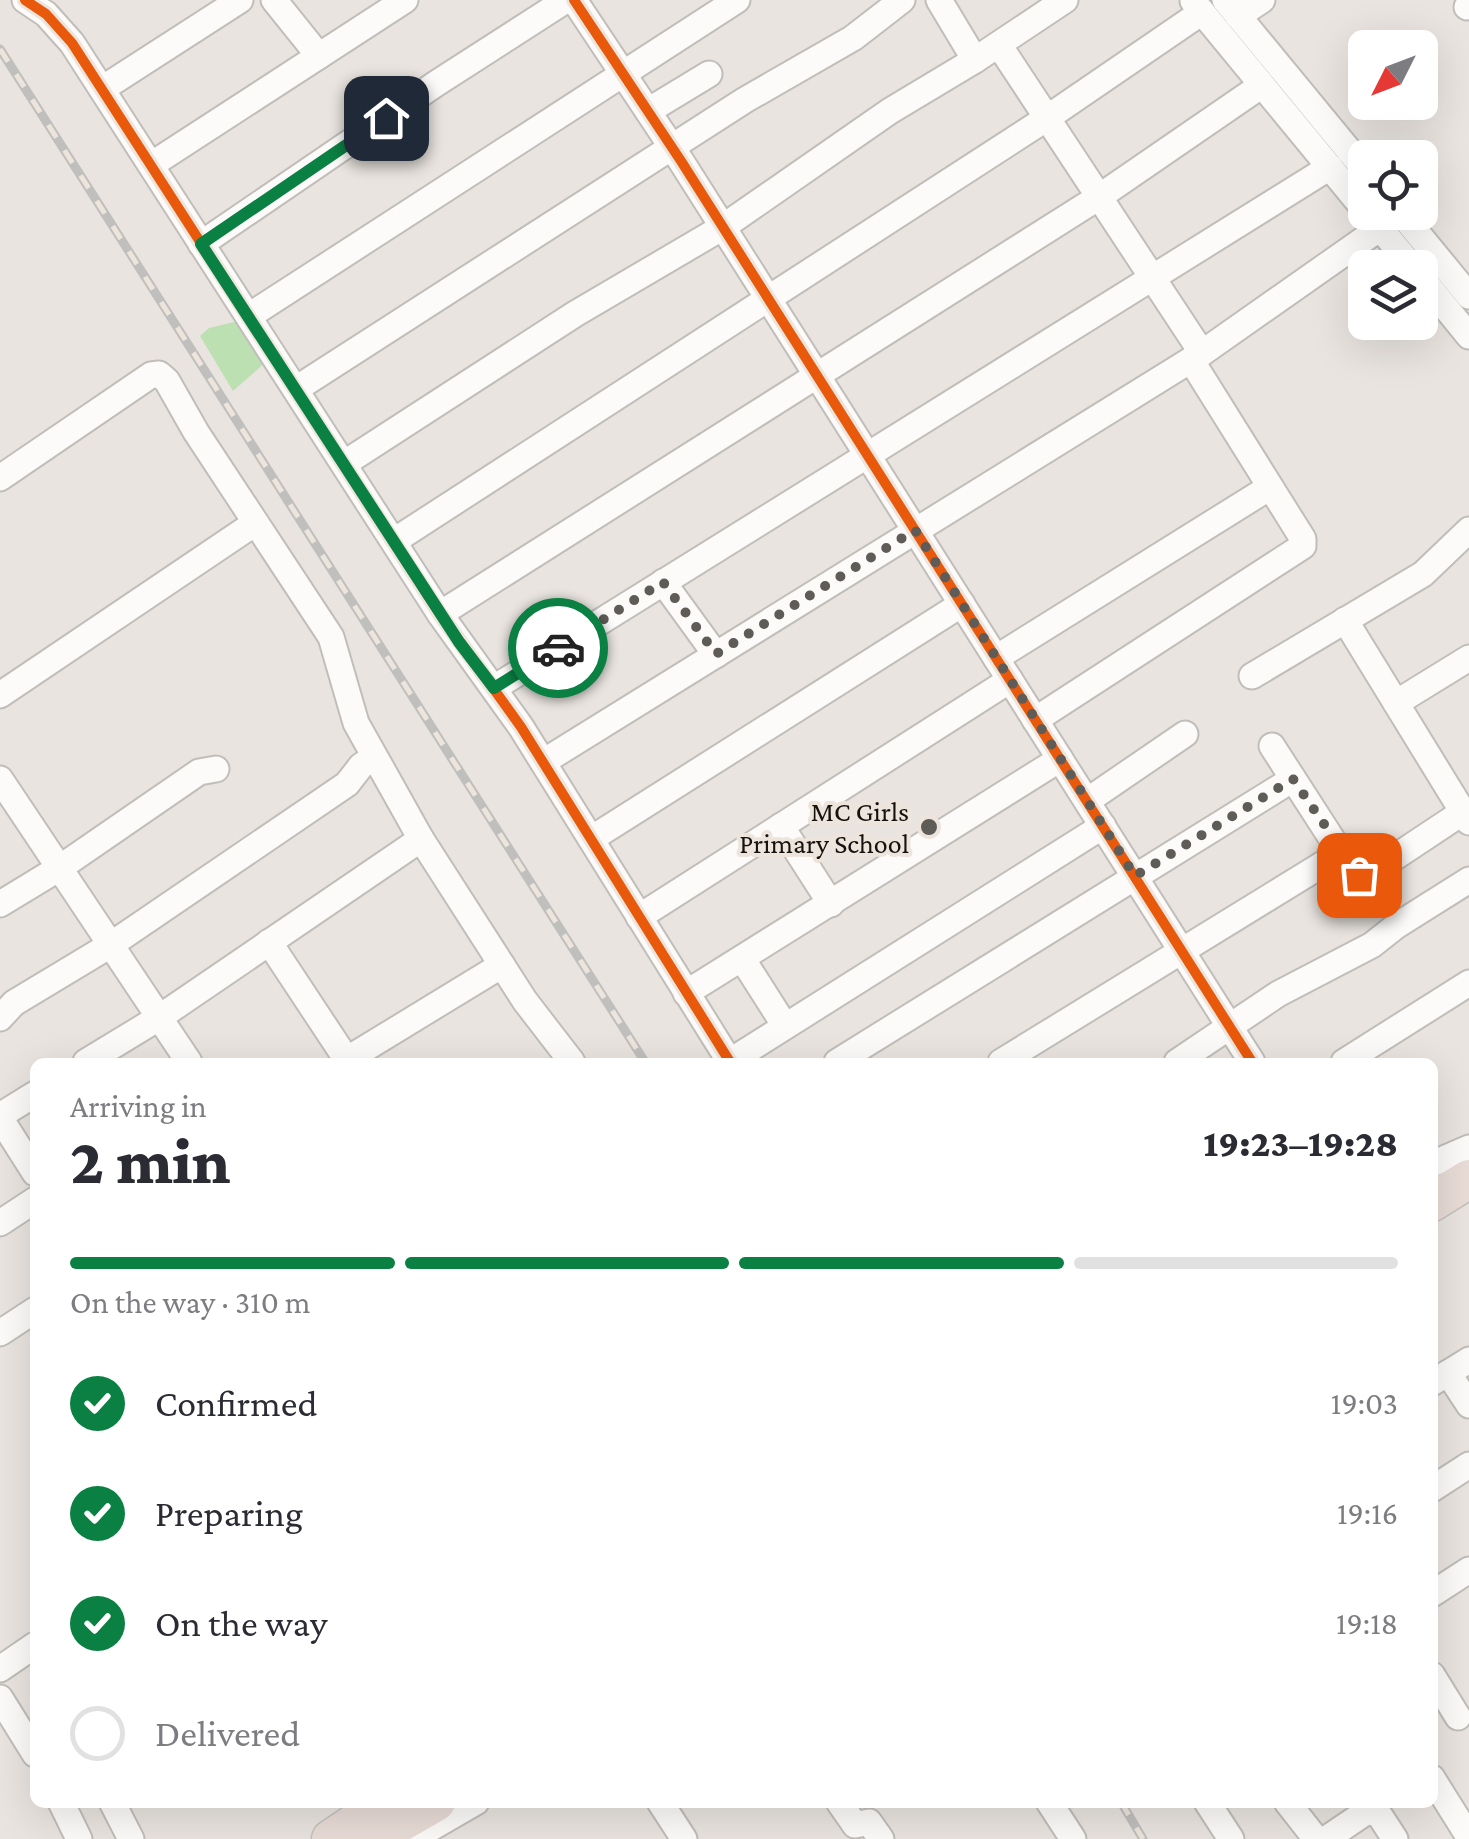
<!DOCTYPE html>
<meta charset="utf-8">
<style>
body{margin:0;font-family:"Crimson Pro",serif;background:#f2f2f3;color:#2b2b33;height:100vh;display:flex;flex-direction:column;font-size:38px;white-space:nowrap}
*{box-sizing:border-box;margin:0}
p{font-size:32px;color:#7c7c81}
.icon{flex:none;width:55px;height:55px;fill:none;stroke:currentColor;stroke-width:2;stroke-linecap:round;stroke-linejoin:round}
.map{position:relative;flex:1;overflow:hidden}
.sheet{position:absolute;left:30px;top:1058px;width:1408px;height:750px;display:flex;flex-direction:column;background:#fff;border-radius:15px;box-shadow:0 10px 40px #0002}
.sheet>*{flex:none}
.needle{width:65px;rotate:228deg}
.buttons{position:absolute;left:1348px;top:30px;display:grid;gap:20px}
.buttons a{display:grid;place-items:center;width:90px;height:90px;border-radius:15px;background:#fff;box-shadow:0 10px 40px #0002;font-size:50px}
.pin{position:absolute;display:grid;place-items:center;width:85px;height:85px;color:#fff;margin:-42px;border-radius:20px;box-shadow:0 5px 15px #0006}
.courier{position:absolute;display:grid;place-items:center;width:100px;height:100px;margin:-50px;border:8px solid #0b8043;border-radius:50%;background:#fff;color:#222;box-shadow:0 2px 12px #0007}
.overview em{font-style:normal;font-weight:800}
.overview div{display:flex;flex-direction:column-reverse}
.overview{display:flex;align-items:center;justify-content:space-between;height:170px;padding:0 40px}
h1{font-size:65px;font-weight:800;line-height:75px}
.bar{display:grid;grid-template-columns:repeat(4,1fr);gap:15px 10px;align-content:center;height:120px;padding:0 40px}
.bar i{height:12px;border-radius:8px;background:#e1e1e2}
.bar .current{background:#0b8043}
.bar p{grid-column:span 4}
ol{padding:0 40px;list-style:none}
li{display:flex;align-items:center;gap:30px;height:110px}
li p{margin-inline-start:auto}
li .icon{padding:10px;border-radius:50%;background:#0b8043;color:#fff;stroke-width:4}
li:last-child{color:#7c7c81}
li i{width:55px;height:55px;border:5px solid #e1e1e2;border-radius:50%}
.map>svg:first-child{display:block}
.water{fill:#bce0b1}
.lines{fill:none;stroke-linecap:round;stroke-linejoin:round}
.minor-casing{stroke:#c1beba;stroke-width:29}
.highway-casing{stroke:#c4c2bf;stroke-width:41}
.minor{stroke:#fcfbfa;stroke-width:25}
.highway{stroke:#e9dcd7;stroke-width:38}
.rail-casing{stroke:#bfbfbd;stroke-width:9}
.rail{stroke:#ede5db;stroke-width:5;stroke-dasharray:15;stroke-linecap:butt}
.cycleway-casing{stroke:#ede5db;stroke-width:16}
.cycleway{stroke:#e8590c;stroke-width:10}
.done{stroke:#5f5c58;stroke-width:10;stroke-dasharray:0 18}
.route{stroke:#0b8043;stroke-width:12}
.poi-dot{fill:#5f5c58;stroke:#ede5db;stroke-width:4}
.labels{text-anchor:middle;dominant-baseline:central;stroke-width:8;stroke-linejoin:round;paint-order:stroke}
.poi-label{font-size:28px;fill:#14120f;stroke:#ede5db;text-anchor:end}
</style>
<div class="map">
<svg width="1469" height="1839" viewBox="0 0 1469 1839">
<rect width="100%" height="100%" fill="#e9e4df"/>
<polygon class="water" points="238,321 268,360 233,391 200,336 209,328"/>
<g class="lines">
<g class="minor-casing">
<g id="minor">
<polyline points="25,0 46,14 72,43 440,614 521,727 730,1062"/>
<polyline points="274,0 319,56"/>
<polyline points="574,0 681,161 1252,1062"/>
<polyline points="939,0 975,60"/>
<polyline points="1225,0 1365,170"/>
<polyline points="1193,1 1365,210"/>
<polyline points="1467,7 1469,5"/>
<polyline points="1238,16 1262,0"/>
<polyline points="999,45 1202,353"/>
<polyline points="102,89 240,0"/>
<polyline points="648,111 709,74"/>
<polyline points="151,165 405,0"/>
<polyline points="1400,212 1469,296"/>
<polyline points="1371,217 1413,268"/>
<polyline points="201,244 437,83 566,0"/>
<polyline points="1420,276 1469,336"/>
<polyline points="249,316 737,0"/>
<polyline points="296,389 745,100 853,38 902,0"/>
<polyline points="345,463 575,314 723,227 890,111 975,60 1065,0"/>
<polyline points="0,478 151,375 159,374 167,381 196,432 331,637 356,723 421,839 525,1001 572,1062"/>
<polyline points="394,541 1047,118 1202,12"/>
<polyline points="663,582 716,655"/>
<polyline points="440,614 1099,197 1262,85"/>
<polyline points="1345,620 1469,822"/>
<polyline points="996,658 1270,487"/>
<polyline points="1252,676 1423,574 1469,530"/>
<polyline points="494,688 1330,167"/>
<polyline points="0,695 255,523"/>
<polyline points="1396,703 1469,658"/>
<polyline points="1035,720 1303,546 1303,539 1191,360"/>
<polyline points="1272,746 1341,853 1359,875 1368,875 1463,812"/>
<polyline points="543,762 1202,353 1380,228"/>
<polyline points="0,779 189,1062"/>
<polyline points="1087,801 1185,734"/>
<polyline points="781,826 831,904"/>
<polyline points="591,839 962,604"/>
<polyline points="0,904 61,867 199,772 216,769"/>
<polyline points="639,917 1010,680"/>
<polyline points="269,942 347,1060"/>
<polyline points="743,960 785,1026"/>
<polyline points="686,993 1060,759"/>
<polyline points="0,1018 14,1003 112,944 347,784 361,766 373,758"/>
<polyline points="86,1062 160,1017 421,839"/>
<polyline points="343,1062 502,965"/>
<polyline points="729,1062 1103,826"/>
<polyline points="837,1062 1293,779"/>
<polyline points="1001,1062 1341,853"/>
<polyline points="1177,1062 1278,994 1372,945 1396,926 1469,880"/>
<polyline points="1344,1062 1469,983"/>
<polyline points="35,1094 6,1112 2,1121 35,1173"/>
<polyline points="1432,1164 1469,1148"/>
<polyline points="0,1223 35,1200"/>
<polyline points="0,1333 35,1310"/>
<polyline points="1448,1373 1469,1405"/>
<polyline points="1432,1383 1469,1360"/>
<polyline points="1432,1489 1469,1465"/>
<polyline points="1432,1594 1469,1570"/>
<polyline points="0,1669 35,1645"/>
<polyline points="1432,1675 1458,1717"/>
<polyline points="0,1698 35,1754"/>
<polyline points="1432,1778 1469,1837"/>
<polyline points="61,1802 79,1839"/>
<polyline points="112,1802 131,1839"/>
<polyline points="660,1802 684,1839"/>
<polyline points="839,1802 855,1825 869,1822 881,1839"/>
<polyline points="1049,1802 1073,1839"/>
<polyline points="1207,1802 1231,1839"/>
<polyline points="1287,1802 1316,1839"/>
<polyline points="412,1839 476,1802"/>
<polyline points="1326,1839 1369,1810 1380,1816 1395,1839"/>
</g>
</g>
<g class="highway-casing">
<g id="highway">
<polyline points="1432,1202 1469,1179"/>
<polyline points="331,1839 386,1802"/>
<polyline points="372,1839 436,1802"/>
</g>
</g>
<use href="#minor" class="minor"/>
<use href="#highway" class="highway"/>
<g class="rail-casing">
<g id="rail">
<polyline points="0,49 645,1062"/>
<polyline points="1121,1802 1143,1839"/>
</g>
</g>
<use href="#rail" class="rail"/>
<g class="cycleway-casing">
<g id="cycleway">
<polyline points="25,0 46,14 72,43 440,614 521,727 730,1062"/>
<polyline points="574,0 681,161 1252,1062"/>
</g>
</g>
<use href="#cycleway" class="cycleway"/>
</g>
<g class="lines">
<polyline class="done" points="558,648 663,582 716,654 915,530 1135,876 1293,779 1359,875"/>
<polyline class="route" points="386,118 201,244 459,642 494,688 558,648"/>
</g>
<circle class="poi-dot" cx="929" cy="827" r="10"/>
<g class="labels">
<g class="poi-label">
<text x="909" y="811">MC Girls<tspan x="909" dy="32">Primary School</tspan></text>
</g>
</g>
</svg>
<div class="buttons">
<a><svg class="needle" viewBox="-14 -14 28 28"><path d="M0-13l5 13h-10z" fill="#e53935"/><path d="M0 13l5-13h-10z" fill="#7c7c81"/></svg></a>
<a><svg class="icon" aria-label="locate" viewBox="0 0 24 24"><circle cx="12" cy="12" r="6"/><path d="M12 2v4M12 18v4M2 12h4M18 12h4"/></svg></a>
<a><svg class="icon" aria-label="layers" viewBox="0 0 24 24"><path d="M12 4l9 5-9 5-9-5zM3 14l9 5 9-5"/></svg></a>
</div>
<div class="pin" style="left:1359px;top:875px;background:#ea580c"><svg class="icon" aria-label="bag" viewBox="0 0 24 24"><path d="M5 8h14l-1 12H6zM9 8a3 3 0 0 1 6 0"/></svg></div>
<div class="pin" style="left:386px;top:118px;background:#1f2937"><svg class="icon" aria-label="home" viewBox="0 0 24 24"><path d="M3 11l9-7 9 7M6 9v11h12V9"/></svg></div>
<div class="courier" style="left:558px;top:648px"><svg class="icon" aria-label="car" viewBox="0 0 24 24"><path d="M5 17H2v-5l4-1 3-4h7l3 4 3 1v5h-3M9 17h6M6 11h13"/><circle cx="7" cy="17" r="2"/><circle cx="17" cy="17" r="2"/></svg></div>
<section class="sheet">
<div class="overview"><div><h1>2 min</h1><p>Arriving in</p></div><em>19:23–19:28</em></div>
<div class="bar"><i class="current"></i><i class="current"></i><i class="current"></i><i></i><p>On the way · 310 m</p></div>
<ol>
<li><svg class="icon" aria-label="check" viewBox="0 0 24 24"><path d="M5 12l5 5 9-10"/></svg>Confirmed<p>19:03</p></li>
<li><svg class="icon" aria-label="check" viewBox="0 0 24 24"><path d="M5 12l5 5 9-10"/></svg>Preparing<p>19:16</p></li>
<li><svg class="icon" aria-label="check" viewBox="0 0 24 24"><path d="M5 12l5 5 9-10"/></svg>On the way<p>19:18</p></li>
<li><i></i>Delivered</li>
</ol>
</section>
</div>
